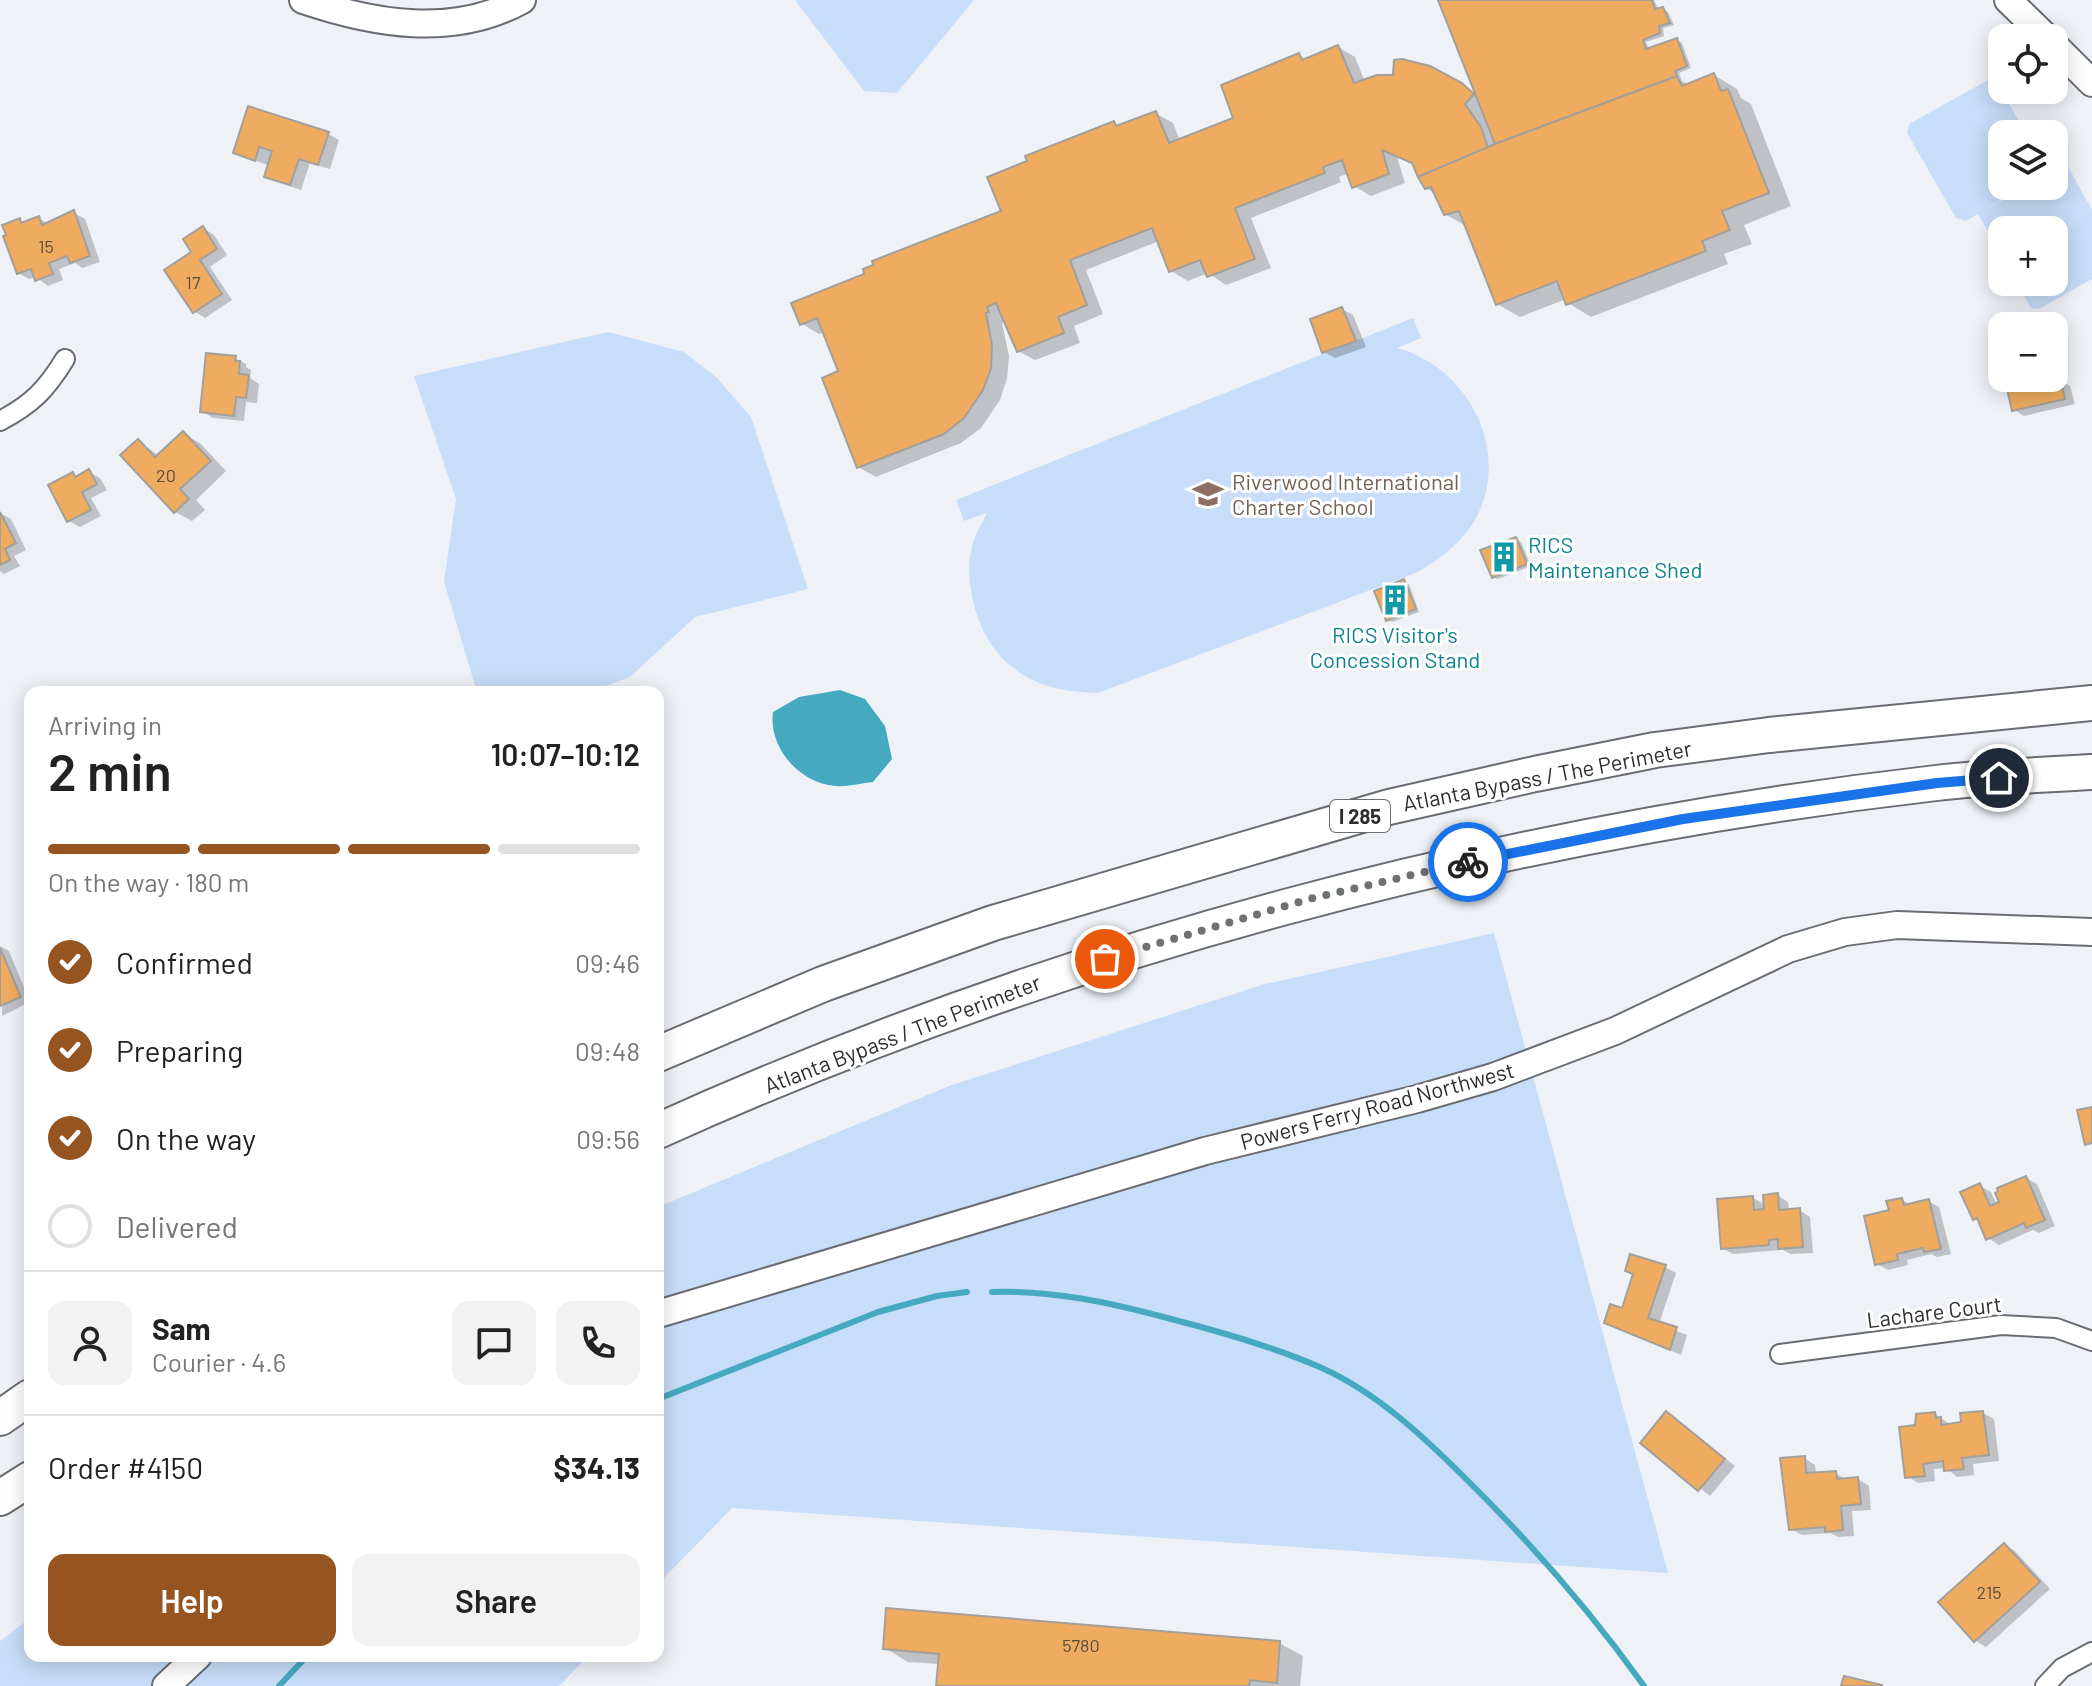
<!DOCTYPE html>
<meta charset="utf-8">
<style>
body{margin:0;font-family:Barlow,sans-serif;background:#f2f2f2;color:#222;height:100vh;display:flex;flex-direction:column;font-size:30px;white-space:nowrap}
*{box-sizing:border-box;margin:0}
p{font-size:26px;color:#767676}
.icon{flex:none;width:44px;height:44px;fill:none;stroke:currentColor;stroke-width:2;stroke-linecap:round;stroke-linejoin:round}
.map{position:relative;flex:1;overflow:hidden}
.side{position:absolute;left:24px;top:686px;width:640px;height:976px;display:flex;flex-direction:column;background:#fff;border-radius:16px;box-shadow:0 4px 20px #0003}
.side>*{flex:none}
.buttons{position:absolute;left:1988px;top:24px;display:grid;gap:16px}
.buttons a{display:grid;place-items:center;width:80px;height:80px;border-radius:16px;background:#fff;box-shadow:0 4px 20px #0003;font-size:40px}
.pin{position:absolute;display:grid;place-items:center;width:68px;height:68px;color:#fff;margin:-34px;border:4px solid #fff;border-radius:50%;box-shadow:0 2px 8px #0007}
.courier{position:absolute;display:grid;place-items:center;width:80px;height:80px;margin:-40px;border:6px solid #1a73e8;border-radius:50%;background:#fff;color:#222;box-shadow:0 2px 10px #0007}
.headline em{font-style:normal;font-weight:600}
.headline div{display:flex;flex-direction:column-reverse}
.headline{display:flex;align-items:center;justify-content:space-between;height:136px;padding:0 24px}
h1{font-size:52px;font-weight:600;line-height:60px}
.bar{display:grid;grid-template-columns:repeat(4,1fr);gap:12px 8px;align-content:center;height:96px;padding:0 24px}
.bar i{height:10px;border-radius:6px;background:#e0e0e0}
.bar .active{background:#965421}
.bar p{grid-column:span 4}
.line{display:flex;align-items:center;gap:20px;padding:0 24px;border-top:2px solid #e0e0e0}
.line div{flex:1}
.round{display:grid;place-items:center;flex:none;width:84px;height:84px;border-radius:16px;background:#f2f2f2}
ol{padding:0 24px;list-style:none}
li{display:flex;align-items:center;gap:24px;height:88px}
li p{margin-inline-start:auto}
li .icon{padding:8px;border-radius:50%;background:#965421;color:#fff;stroke-width:4}
li:last-child{color:#767676}
li i{width:44px;height:44px;border:4px solid #e0e0e0;border-radius:50%}
.cta{display:flex;gap:16px;margin-top:auto;padding:16px 24px}
.cta a{flex:1;height:92px;border-radius:16px;background:#965421;color:#fff;font-size:32px;font-weight:600;line-height:92px;text-align:center}
.cta a+a{background:#f2f2f2;color:#222}
.map>svg:first-child{display:block}
.green{fill:#c8ddf9}
.water{fill:#45aabf}
.shadow{fill:#0003}
.lines{fill:none;stroke-linecap:round;stroke-linejoin:round}
.stream{stroke:#45aabf;stroke-width:6}
.building{fill:#efab60;stroke:#a39f9a;stroke-width:2}
.street-casing{stroke:#696d71;stroke-width:22}
.secondary-casing{stroke:#696d71;stroke-width:30}
.highway-casing{stroke:#696d71;stroke-width:38}
.street{stroke:#fff;stroke-width:18}
.secondary{stroke:#fff;stroke-width:26}
.highway{stroke:#fff;stroke-width:34}
.done{stroke:#6f7275;stroke-width:8;stroke-dasharray:0 14.4}
.route{stroke:#1a73e8;stroke-width:10}
.labels{text-anchor:middle;dominant-baseline:central;stroke-width:6;stroke-linejoin:round;paint-order:stroke}
.number-label{font-size:18px;fill:#5c4c3b}
.shield{fill:#fff;stroke:#6b6c6d;stroke-width:2}
.shield-label{font-size:20px;font-weight:bold;fill:#2b2d2f}
.education-label{font-size:22px;fill:#785e54;stroke:#fff;text-anchor:start}
.culture-label{font-size:22px;fill:#0d838f;stroke:#fff;text-anchor:start}
.street-label{font-size:22px;fill:#2b2d2f;stroke:#fff}
</style>
<div class="map">
<svg width="2092" height="1686" viewBox="0 0 2092 1686">
<rect width="100%" height="100%" fill="#eef2f7"/>
<g class="green">
<polygon points="795,0 974,0 897,93 864,91"/>
<polygon points="1988,80 1998,84 2026,134 2002,134 2002,186 2024,186 1981,212 2027,186 2054,186 2054,171 2066,163 2092,210 2092,279 2039,309 2031,308 2016,282 2054,282 2054,230 2002,230 2002,256 1978,214 1966,221 1956,218 1907,133 1909,124"/>
<path d="M1413 318 1421 338 1397 348C1468 367 1512 450 1476 518 1463 542 1441 558 1418 572L1098 693C1037 692 993 669 975 609 969 588 967 568 972 547 974 535 982 524 987 513L964 521 956 500Z"/>
<polygon points="608,332 684,352 717,378 751,417 808,589 695,617 630,677 589,692 477,692 444,582 456,499 414,376"/>
<polygon points="1494,933 1668,1573 732,1508 658,1584 658,1207 949,1086 1265,984"/>
<polygon points="30,1618 30,1656 588,1656 559,1686 0,1686 0,1641"/>
</g>
<path class="water" d="M840 690 865 699 885 726 892 759 873 782C862 783 847 787 835 786 799 783 768 747 773 712L799 697Z"/>
<g class="shadow">
<polygon points="1440,0 1654,0 1659,10 1663,9 1668,12 1674,25 1663,28 1664,36 1646,42 1649,50 1677,40 1682,43 1691,68 1679,73 1682,81 1689,85 1714,75 1737,89 1741,98 1751,104 1791,206 1744,225 1752,244 1724,254 1728,264 1591,317 1568,303 1566,299 1520,317 1497,304 1466,226 1445,214 1436,194 1426,188 1415,165 1397,157 1405,183 1371,196 1354,186 1349,173 1339,177 1341,182 1251,218 1271,268 1226,285 1208,273 1188,281 1171,271 1159,241 1086,270 1103,314 1074,326 1080,343 1035,360 1018,351 1006,321 1002,323 1009,356 1007,378 1000,400 981,428 961,443 876,477 858,467 840,372 824,332 819,334 802,324 867,275 1003,212 1114,123 1120,127 1155,113 1173,123 1180,141 1236,119 1299,55 1307,60 1338,47 1355,57 1365,82 1464,85 1478,96"/>
<polygon points="250,108 328,134 339,140 330,169 310,163 301,190 277,182 266,176 270,166 235,153"/>
<polygon points="74,213 85,219 100,262 82,268 75,263 59,269 63,280 48,286 36,277 29,279 18,273 19,220 24,223 39,218 48,224"/>
<polygon points="203,228 214,235 227,255 210,267 232,300 205,318 194,311 194,252"/>
<polygon points="1342,309 1353,315 1366,347 1335,358 1324,352"/>
<polygon points="235,358 246,364 246,367 251,370 250,378 259,384 257,403 246,402 244,421 213,418 202,411"/>
<polygon points="2059,380 2070,386 2075,404 2024,416 2013,409"/>
<polygon points="183,434 200,443 226,471 196,500 205,510 192,521 175,512 138,441 159,456"/>
<polygon points="89,472 100,478 107,490 91,498 101,516 80,527 69,521 72,474 78,478"/>
<polygon points="0,513 11,519 26,550 14,556 20,566 4,574 0,571"/>
<polygon points="1516,539 1521,542 1531,566 1498,579 1493,577"/>
<polygon points="1404,582 1409,584 1419,612 1392,622 1387,619"/>
<polygon points="0,946 9,951 30,1002 2,1016"/>
<polygon points="2026,1178 2037,1184 2055,1226 2039,1233 2033,1230 1999,1245 1988,1238 1980,1222 1974,1218 1980,1186 1991,1192 1997,1205"/>
<polygon points="1777,1195 1788,1202 1789,1211 1799,1210 1810,1217 1813,1253 1791,1254 1779,1248 1780,1250 1733,1254 1722,1248 1753,1198 1766,1205"/>
<polygon points="1902,1200 1911,1205 1928,1201 1939,1207 1951,1254 1937,1257 1931,1254 1907,1260 1908,1265 1888,1270 1877,1264 1891,1211"/>
<polygon points="1665,1267 1676,1273 1659,1324 1687,1335 1681,1355 1607,1323 1624,1310"/>
<polygon points="1667,1413 1735,1466 1710,1496 1643,1443"/>
<polygon points="1983,1413 1994,1419 1999,1461 1973,1464 1974,1475 1957,1477 1946,1468 1934,1469 1935,1481 1918,1483 1907,1476 1917,1427 1935,1414 1951,1425 1963,1424"/>
<polygon points="1804,1458 1815,1465 1816,1474 1835,1473 1847,1480 1858,1479 1869,1486 1871,1510 1852,1511 1854,1536 1838,1537 1830,1533 1802,1535 1791,1529"/>
<polygon points="2004,1545 2015,1551 2050,1589 1986,1647 1976,1641"/>
<polygon points="1279,1643 1303,1656 1300,1686 938,1686 940,1664 908,1662 885,1648"/>
</g>
<g class="lines">
<g class="stream">
<path d="M992 1292C1054 1290 1112 1303 1171 1319 1222 1332 1274 1347 1322 1368 1377 1393 1423 1436 1466 1479 1531 1543 1591 1612 1644 1686"/>
<polyline points="658,1399 878,1312 937,1296 967,1292"/>
<polyline points="279,1686 307,1656"/>
</g>
</g>
<g class="building">
<polygon points="1438,0 1652,0 1655,9 1663,7 1670,23 1659,26 1660,33 1643,40 1646,49 1677,38 1687,66 1675,71 1677,76 1495,144"/>
<polygon points="1338,45 1354,83 1377,75 1393,75 1394,60 1402,59 1430,66 1462,83 1474,94 1465,104 1481,127 1488,148 1418,177 1412,163 1382,150 1389,174 1352,188 1342,160 1323,167 1325,173 1235,208 1255,259 1207,277 1200,260 1169,272 1152,228 1070,260 1087,305 1058,317 1064,333 1017,352 996,303 987,307 989,312 986,313 992,345 991,368 983,390 964,418 944,434 857,468 822,378 838,371 817,318 800,325 791,303 864,274 863,269 873,265 872,261 1001,211 987,177 1027,161 1025,156 1114,121 1116,126 1156,111 1169,143 1233,118 1221,85 1299,53 1302,60"/>
<polygon points="1714,73 1721,91 1728,89 1769,193 1722,211 1730,230 1702,241 1706,251 1566,305 1557,281 1496,305 1459,211 1444,215 1431,187 1425,189 1418,177 1495,144 1677,76 1682,86"/>
<polygon points="248,106 329,132 318,165 299,159 290,185 264,177 272,151 259,147 255,161 233,153"/>
<polygon points="74,210 90,256 70,263 67,256 49,263 53,274 35,281 31,269 17,274 3,236 6,235 2,225 20,218 21,223 39,216 42,225"/>
<polygon points="203,226 217,249 200,260 222,294 193,313 164,270 191,252 183,239"/>
<polygon points="1342,307 1356,341 1322,353 1310,319"/>
<polygon points="206,353 236,356 235,361 240,361 239,374 249,375 246,398 236,397 234,416 200,412"/>
<polygon points="2060,377 2065,399 2012,411 2007,389"/>
<polygon points="183,431 211,461 180,489 189,499 174,513 120,455 138,439 155,457"/>
<polygon points="89,469 97,484 82,492 91,510 67,522 48,485 73,472 75,477"/>
<polygon points="0,512 16,543 5,549 10,560 0,565"/>
<polygon points="1516,537 1527,564 1492,578 1480,550"/>
<polygon points="1404,579 1416,609 1386,621 1374,591"/>
<polygon points="0,948 21,997 0,1006"/>
<polygon points="2092,1107 2092,1143 2085,1145 2077,1110"/>
<polygon points="2026,1176 2045,1220 2026,1228 2024,1223 1986,1240 1977,1218 1973,1220 1960,1192 1980,1183 1990,1206 1999,1202 1995,1193 1998,1191 1997,1188"/>
<polygon points="1778,1193 1779,1210 1800,1208 1803,1247 1778,1249 1778,1239 1769,1240 1769,1245 1721,1249 1717,1199 1753,1196 1754,1210 1764,1209 1763,1195"/>
<polygon points="1902,1198 1904,1205 1929,1199 1941,1249 1924,1252 1923,1248 1897,1254 1898,1260 1875,1265 1864,1216 1889,1210 1886,1201"/>
<polygon points="1630,1254 1666,1265 1648,1318 1677,1327 1670,1350 1604,1323 1610,1304 1622,1308 1633,1274 1625,1271"/>
<polygon points="1666,1411 1725,1459 1698,1491 1640,1443"/>
<polygon points="1983,1411 1989,1455 1962,1458 1964,1469 1944,1471 1943,1461 1923,1464 1925,1476 1905,1478 1899,1427 1915,1425 1916,1414 1935,1412 1936,1418 1941,1417 1941,1425 1961,1422 1960,1413"/>
<polygon points="1805,1456 1806,1473 1836,1471 1837,1479 1858,1477 1861,1504 1841,1506 1843,1530 1825,1532 1825,1527 1789,1530 1780,1458"/>
<polygon points="2004,1543 2040,1582 1974,1642 1938,1602"/>
<polygon points="886,1608 1280,1641 1277,1683 1250,1680 1249,1686 936,1686 939,1654 883,1649"/>
<polygon points="1844,1676 1882,1685 1882,1686 1841,1686"/>
</g>
<g class="lines">
<g class="street-casing">
<g id="street">
<path d="M0 421C32 404 46 390 65 359"/>
<polyline points="1780,1354 2001,1325 2056,1328 2092,1341"/>
<polyline points="2045,1686 2062,1668 2092,1652"/>
</g>
</g>
<g class="secondary-casing">
<g id="secondary">
<path d="M303 0C374 24 453 38 522 0"/>
<polyline points="2008,0 2047,38"/>
<polyline points="2054,45 2092,83"/>
<polyline points="658,1314 1205,1151 1417,1099 1493,1077 1615,1031 1788,949 1845,932 1897,925 2092,932"/>
<polyline points="166,1686 198,1656"/>
</g>
</g>
<g class="highway-casing">
<g id="highway">
<polyline points="658,1054 823,984 993,923 1389,807 1535,774 1655,750 1769,735 2092,703"/>
<path d="M658 1131C1063 948 1495 834 1936 783 1987 777 2040 775 2092 772"/>
<polyline points="0,1418 30,1397"/>
<polyline points="0,1498 30,1479"/>
</g>
</g>
<use href="#street" class="street"/>
<use href="#secondary" class="secondary"/>
<use href="#highway" class="highway"/>
</g>
<g class="lines">
<polyline class="done" points="1105,959 1313,898 1468,862"/>
<polyline class="route" points="1468,862 1683,819 1937,783 1999,778"/>
</g>
<defs>
<g id="school-bare" transform="scale(2.4)"><path d="M0-5L7-2L0 1L-7-2ZM-4 1L0 2.5L4 1V4Q0 6-4 4Z" fill="#8d6e63" stroke="#fff" stroke-width="2.5" paint-order="stroke"/></g>
<g id="building-bare" transform="scale(2.4)"><path d="M-4-6H4V6H1V3H-1V6H-4ZM-2.5-4.3h1.7v1.8h-1.7ZM.8-4.3h1.7v1.8H.8ZM-2.5-1h1.7V.8h-1.7ZM.8-1h1.7V.8H.8Z" fill="#0f9aa8" stroke="#fff" stroke-width="2.5" paint-order="stroke"/></g>
</defs>
<g fill-rule="evenodd">
<use href="#school-bare" x="1208" y="494"/>
<use href="#building-bare" x="1504" y="557"/>
<use href="#building-bare" x="1395" y="600"/>
</g>
<g class="labels">
<g class="number-label">
<text x="46" y="246">15</text>
<text x="193" y="282">17</text>
<text x="166" y="475">20</text>
<text x="1989" y="1592">215</text>
<text x="1081" y="1645">5780</text>
</g>
<rect class="shield" x="1330" y="800" width="60" height="32" rx="6"/>
<g class="shield-label">
<text x="1360" y="816">I 285</text>
</g>
<g class="education-label">
<text x="1232" y="481">Riverwood International<tspan x="1232" dy="25">Charter School</tspan></text>
</g>
<g class="culture-label">
<text x="1528" y="544">RICS<tspan x="1528" dy="25">Maintenance Shed</tspan></text>
<text x="1395" y="634" text-anchor="middle">RICS Visitor's<tspan x="1395" dy="25">Concession Stand</tspan></text>
</g>
<g class="street-label">
<text transform="translate(1547 775) rotate(-11)">Atlanta Bypass / The Perimeter</text>
<text transform="translate(902 1033) rotate(-21)">Atlanta Bypass / The Perimeter</text>
<text transform="translate(1377 1105) rotate(-15)">Powers Ferry Road Northwest</text>
<text transform="translate(1934 1311) rotate(-7)">Lachare Court</text>
</g>
</g>
</svg>
<div class="buttons">
<a><svg class="icon" aria-label="locate" viewBox="0 0 24 24"><circle cx="12" cy="12" r="6"/><path d="M12 2v4M12 18v4M2 12h4M18 12h4"/></svg></a>
<a><svg class="icon" aria-label="layers" viewBox="0 0 24 24"><path d="M12 4l9 5-9 5-9-5zM3 14l9 5 9-5"/></svg></a>
<a>+</a>
<a>−</a>
</div>
<div class="pin" style="left:1105px;top:959px;background:#ea580c"><svg class="icon" aria-label="bag" viewBox="0 0 24 24"><path d="M5 8h14l-1 12H6zM9 8a3 3 0 0 1 6 0"/></svg></div>
<div class="pin" style="left:1999px;top:778px;background:#1f2937"><svg class="icon" aria-label="home" viewBox="0 0 24 24"><path d="M3 11l9-7 9 7M6 9v11h12V9"/></svg></div>
<div class="courier" style="left:1468px;top:862px"><svg class="icon" aria-label="bike" viewBox="0 0 24 24"><circle cx="6" cy="16" r="4"/><circle cx="18" cy="16" r="4"/><path d="M6 16l4-8h5l3 8M10 8l3 8H6M13 5h3"/></svg></div>
<section class="side">
<div class="headline"><div><h1>2 min</h1><p>Arriving in</p></div><em>10:07–10:12</em></div>
<div class="bar"><i class="active"></i><i class="active"></i><i class="active"></i><i></i><p>On the way · 180 m</p></div>
<ol>
<li><svg class="icon" aria-label="check" viewBox="0 0 24 24"><path d="M5 12l5 5 9-10"/></svg>Confirmed<p>09:46</p></li>
<li><svg class="icon" aria-label="check" viewBox="0 0 24 24"><path d="M5 12l5 5 9-10"/></svg>Preparing<p>09:48</p></li>
<li><svg class="icon" aria-label="check" viewBox="0 0 24 24"><path d="M5 12l5 5 9-10"/></svg>On the way<p>09:56</p></li>
<li><i></i>Delivered</li>
</ol>
<div class="line" style="height:144px"><a class="round"><svg class="icon" aria-label="person" viewBox="0 0 24 24"><circle cx="12" cy="8" r="4"/><path d="M4 21q1-7 8-7t8 7"/></svg></a><div><b>Sam</b><p>Courier · 4.6</p></div><a class="round"><svg class="icon" aria-label="chat" viewBox="0 0 24 24"><path d="M4 5h16v11H9l-5 4z"/></svg></a><a class="round"><svg class="icon" aria-label="phone" viewBox="0 0 24 24"><path d="M5 4h4l2 5-3 2q2 4 5 5l2-3 5 2v4C11 20 4 13 5 4z"/></svg></a></div>
<div class="line" style="height:104px"><div>Order #4150</div><b>$34.13</b></div>
<div class="cta"><a>Help</a><a>Share</a></div>
</section>
</div>
